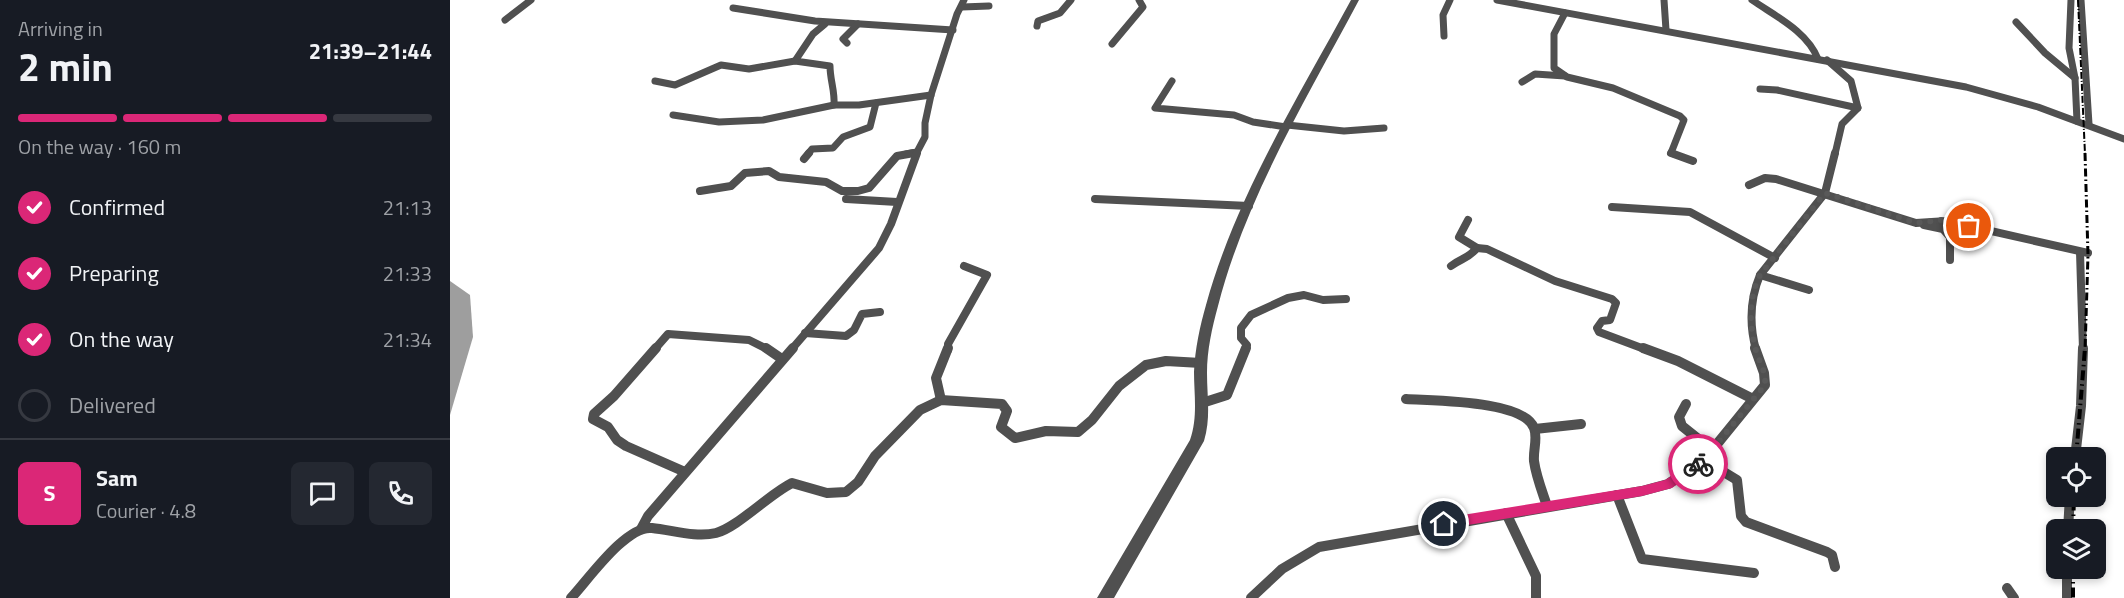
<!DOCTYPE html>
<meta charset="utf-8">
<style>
body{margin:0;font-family:"Titillium Web",sans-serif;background:#242831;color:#f1f3f6;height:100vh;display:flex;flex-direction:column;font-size:22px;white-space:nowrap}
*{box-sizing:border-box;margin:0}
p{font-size:20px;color:#9ea1a6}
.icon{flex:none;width:33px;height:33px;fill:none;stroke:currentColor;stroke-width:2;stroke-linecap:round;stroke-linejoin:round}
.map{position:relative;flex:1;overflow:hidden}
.details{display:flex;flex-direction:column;background:#171b24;width:450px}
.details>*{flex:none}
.controls{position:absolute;left:1596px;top:447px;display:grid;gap:12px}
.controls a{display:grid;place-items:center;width:60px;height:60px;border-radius:9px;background:#171b24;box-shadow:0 3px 9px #0003;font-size:30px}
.pin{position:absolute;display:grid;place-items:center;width:51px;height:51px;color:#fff;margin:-26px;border:3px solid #fff;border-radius:50%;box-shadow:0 2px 6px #0007}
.courier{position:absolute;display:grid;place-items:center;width:60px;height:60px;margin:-30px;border:4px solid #db2777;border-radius:50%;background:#fff;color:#222;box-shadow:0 2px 8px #0007}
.summary em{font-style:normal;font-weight:700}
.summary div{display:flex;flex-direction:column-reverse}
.summary{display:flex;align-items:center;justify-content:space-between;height:102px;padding:0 18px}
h1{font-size:39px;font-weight:700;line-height:45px}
.bar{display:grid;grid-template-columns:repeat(4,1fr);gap:9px 6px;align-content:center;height:72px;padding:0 18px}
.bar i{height:8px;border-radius:4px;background:#363941}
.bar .on{background:#db2777}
.bar p{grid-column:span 4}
.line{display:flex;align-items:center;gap:15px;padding:0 18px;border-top:2px solid #363941}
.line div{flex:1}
.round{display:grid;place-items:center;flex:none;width:63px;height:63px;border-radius:9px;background:#242831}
ol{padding:0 18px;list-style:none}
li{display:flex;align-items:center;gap:18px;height:66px}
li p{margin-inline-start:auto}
li .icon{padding:6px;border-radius:50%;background:#db2777;color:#fff;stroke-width:4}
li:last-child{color:#9ea1a6}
li i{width:33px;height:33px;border:3px solid #363941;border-radius:50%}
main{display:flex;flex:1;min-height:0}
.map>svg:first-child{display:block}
.water{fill:#9e9e9e}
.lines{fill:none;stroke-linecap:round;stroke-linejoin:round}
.minor-far2{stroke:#505050;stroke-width:7}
.minor-far1{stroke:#505050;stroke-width:8}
.minor{stroke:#505050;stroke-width:10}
.tertiary{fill:#505050;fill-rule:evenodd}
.rail-far2{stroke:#000;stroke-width:2;stroke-dasharray:7 2 1 2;stroke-linecap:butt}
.rail-far1{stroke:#000;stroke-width:3;stroke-dasharray:8 3 1.5 3;stroke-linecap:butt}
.rail{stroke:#000;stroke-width:4;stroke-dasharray:10 4 1.5 4;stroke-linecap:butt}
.route{fill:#db2777}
.done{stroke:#595959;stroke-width:6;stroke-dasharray:0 10.8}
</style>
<main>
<section class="details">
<div class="summary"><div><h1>2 min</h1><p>Arriving in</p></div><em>21:39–21:44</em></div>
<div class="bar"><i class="on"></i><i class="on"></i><i class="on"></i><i></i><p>On the way · 160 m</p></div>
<ol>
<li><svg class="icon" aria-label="check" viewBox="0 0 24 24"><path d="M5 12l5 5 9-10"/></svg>Confirmed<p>21:13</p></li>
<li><svg class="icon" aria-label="check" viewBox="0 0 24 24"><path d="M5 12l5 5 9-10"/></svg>Preparing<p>21:33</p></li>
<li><svg class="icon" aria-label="check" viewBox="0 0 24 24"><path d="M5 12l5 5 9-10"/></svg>On the way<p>21:34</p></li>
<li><i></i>Delivered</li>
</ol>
<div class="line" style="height:108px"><b class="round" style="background:#db2777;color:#fff">S</b><div><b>Sam</b><p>Courier · 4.8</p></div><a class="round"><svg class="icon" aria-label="chat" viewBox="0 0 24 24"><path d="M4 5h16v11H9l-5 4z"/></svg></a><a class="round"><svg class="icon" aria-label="phone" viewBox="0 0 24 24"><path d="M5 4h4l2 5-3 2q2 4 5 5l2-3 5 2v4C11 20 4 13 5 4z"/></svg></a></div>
</section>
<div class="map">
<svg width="1674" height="598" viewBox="0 0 1674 598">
<rect width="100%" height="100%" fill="#fff"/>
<polygon class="water" points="0,281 20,295 23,337 0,415"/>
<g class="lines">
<g class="minor-far2">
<polyline points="1047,0 1516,87 1588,107 1674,139"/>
<polyline points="1214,0 1216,30"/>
<path d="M1302 0C1325 16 1357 31 1368 59"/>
<polyline points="1621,0 1619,48 1625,78 1627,121"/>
<polyline points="1631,0 1639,124"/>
<polyline points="512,7 539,6"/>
<polyline points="283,8 365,21 503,30"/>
<polyline points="1115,13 1104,34 1104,68 1117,77 1163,88 1230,116 1234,120 1221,153 1224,154"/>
<polyline points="55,20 81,0"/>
<polyline points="1566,22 1595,53 1625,78"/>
<path d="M375 24 363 34 345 61 380 66C380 80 385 91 384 105"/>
<polyline points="587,26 588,21 610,13 621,0"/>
<polyline points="994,36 993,15 1000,0"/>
<polyline points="397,43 393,39 408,24"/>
<polyline points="662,44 693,7 689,0"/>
<polyline points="1377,60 1401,81 1408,108 1392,124 1385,154"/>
<polyline points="205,81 225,85 271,65 299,69 345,61"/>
<polyline points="722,81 705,108 784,115 803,122 836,127"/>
<polyline points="1072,82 1085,74 1115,76"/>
<polyline points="1310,89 1327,90 1408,108"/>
<polyline points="223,115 269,122 313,120 384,105 409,105 481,95"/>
<polyline points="837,125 894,131 934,128"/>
<polyline points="358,154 362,149 383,148 393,137 420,127 426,103"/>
<polyline points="456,154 467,152"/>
<polyline points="466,154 475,137 475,123 481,95 507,14 514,0"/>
</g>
<g class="minor-far1">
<polyline points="1221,153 1243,161"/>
<polyline points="354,159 359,153"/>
<polyline points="1299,185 1315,178 1326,179 1466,223 1497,221 1638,253"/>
<polyline points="250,191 281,186 295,173 319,171 329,177 376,182 392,191 408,191 419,188 447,156 464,153"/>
<polyline points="396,199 447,202"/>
<polyline points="645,199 799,206"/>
<polyline points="1162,207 1240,212 1325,258"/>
<polyline points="1018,220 1009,237 1027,248"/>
<polyline points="1474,225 1493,229 1500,237 1500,260"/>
<polyline points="1630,252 1633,350"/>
<path d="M1001 266C1011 258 1018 259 1027 248L1037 249 1105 281 1162 299 1166 303 1160 320 1152 321 1147 328 1149 332 1197 350"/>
<polyline points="1310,275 1359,290"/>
<polyline points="355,333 396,336 404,330 412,314 430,312"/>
<polyline points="204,350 218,334 299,340 319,350"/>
<polyline points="341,350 429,248 441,224 467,153"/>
<polyline points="498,350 498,344 537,275 514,266"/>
<polyline points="795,350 797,345 791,338 791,328 801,315 838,298 854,295 873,300 896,299"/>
<path d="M1306 350C1299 324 1300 299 1310 275L1375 193 1385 153"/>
</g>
<g class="minor">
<polyline points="206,348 164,396 144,414 143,419 158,427 167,440 176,446 235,472"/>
<polyline points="316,348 332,359"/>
<polyline points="1193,348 1228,361 1303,399"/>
<path d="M956 399C982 401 1074 400 1084 428 1088 438 1083 450 1084 461 1086 476 1092 491 1097 506"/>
<polyline points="491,400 486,378 498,348"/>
<polyline points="752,403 777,395 796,348"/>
<polyline points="1236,404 1229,417 1232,426 1262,450"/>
<polyline points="1085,429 1131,424"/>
<polyline points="1625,458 1631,406 1633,348"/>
<polyline points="1254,460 1287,480 1291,516 1296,522 1377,552 1382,555 1385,567"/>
<polyline points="1167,495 1192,559 1304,573"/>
<polyline points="1056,513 1086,576 1086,598"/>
<polyline points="191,529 198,516 343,348"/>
<polyline points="1618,530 1620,496"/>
<polyline points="1617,568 1617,598"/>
<polyline points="1557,588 1564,598"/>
<path d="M121 598C138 580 176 525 202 528 222 530 246 538 266 533 288 527 318 495 342 483L377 493 396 492 408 482 425 456 470 410 491 400 552 404 557 411 551 427 565 438 596 431 628 432 642 420 669 386 696 365 716 361 751 363"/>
<polyline points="801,598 832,569 869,547 1192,491 1218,484 1254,460 1315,385 1314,373 1305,348"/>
</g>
<path class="tertiary" d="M901 0H909C857 98 796 197 768 306 762 328 757 350 757 373 757 397 761 418 754 441L664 598H647L740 440C748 417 744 395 744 372 745 349 750 326 756 305 786 196 848 98 901 0Z"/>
<polyline class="rail-far2" points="1628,0 1635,154"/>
<polyline class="rail-far1" points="1635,153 1638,255 1635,350"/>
<g class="rail">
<polyline points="1626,458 1635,348"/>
<polyline points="1623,530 1624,496"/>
<polyline points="1623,568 1623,598"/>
</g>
</g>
<polygon class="route" points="1248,459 1252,460 1252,467 1222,488 1192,496 994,529 987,524 994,518 1192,486 1215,480"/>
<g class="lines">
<path class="done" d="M1248 464 1254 460 1315 385C1316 372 1311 366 1307 354 1299 328 1298 299 1310 275L1375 193 1466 223 1491 220 1519 226"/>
</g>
</svg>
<div class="controls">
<a><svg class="icon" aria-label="locate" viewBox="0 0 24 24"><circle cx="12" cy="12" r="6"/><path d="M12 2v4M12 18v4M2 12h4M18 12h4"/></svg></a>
<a><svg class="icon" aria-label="layers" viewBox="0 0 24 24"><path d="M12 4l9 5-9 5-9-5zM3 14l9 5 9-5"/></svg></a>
</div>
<div class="pin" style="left:1519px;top:226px;background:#ea580c"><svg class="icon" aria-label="bag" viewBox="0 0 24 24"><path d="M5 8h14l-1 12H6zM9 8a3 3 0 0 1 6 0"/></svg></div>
<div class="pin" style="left:994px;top:524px;background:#1f2937"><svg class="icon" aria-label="home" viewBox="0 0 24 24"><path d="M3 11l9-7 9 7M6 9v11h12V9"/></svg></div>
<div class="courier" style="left:1248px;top:464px"><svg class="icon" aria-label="bike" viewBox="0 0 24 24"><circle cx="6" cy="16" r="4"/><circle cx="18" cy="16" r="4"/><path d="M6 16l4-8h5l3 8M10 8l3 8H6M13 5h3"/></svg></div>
</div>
</main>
